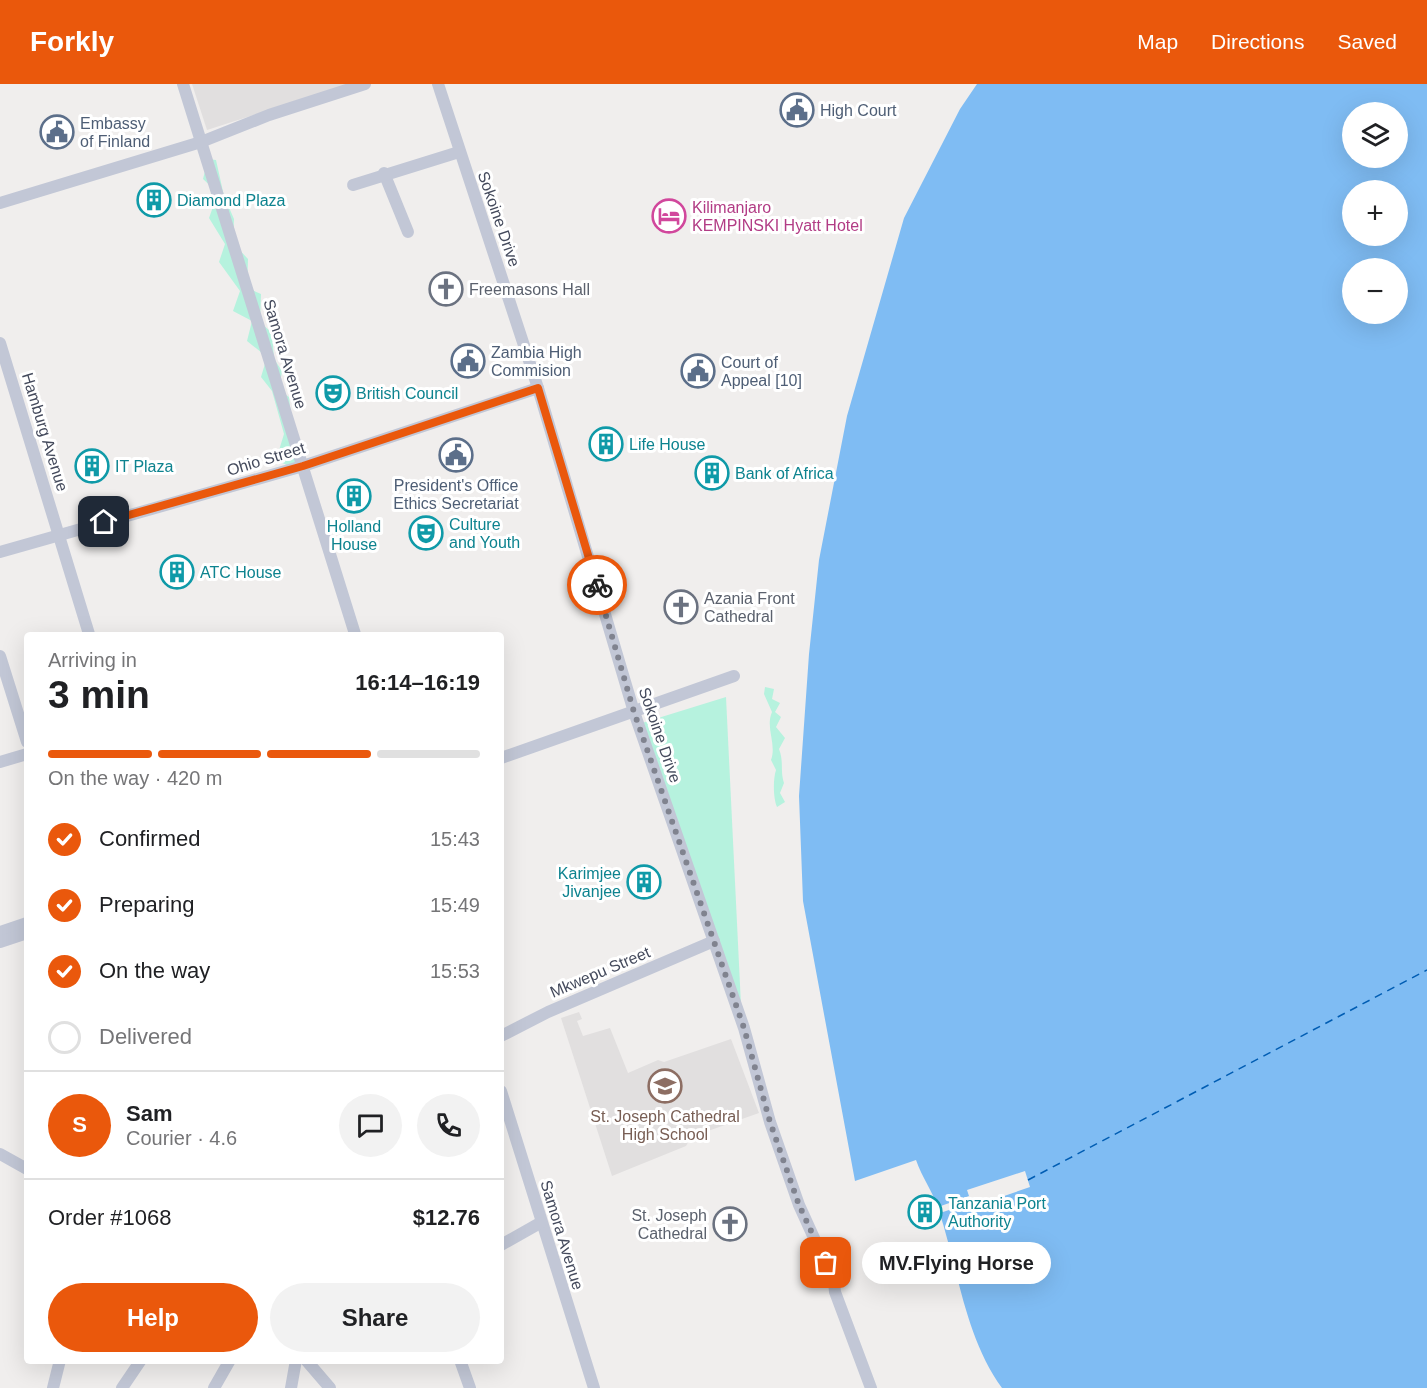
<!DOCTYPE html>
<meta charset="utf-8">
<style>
body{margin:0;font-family:Arial,sans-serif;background:#f2f2f2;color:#202124;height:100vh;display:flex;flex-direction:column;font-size:22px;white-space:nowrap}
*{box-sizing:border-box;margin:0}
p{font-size:20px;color:#757577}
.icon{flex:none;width:33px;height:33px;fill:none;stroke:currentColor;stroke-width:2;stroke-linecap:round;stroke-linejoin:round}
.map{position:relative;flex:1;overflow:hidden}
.details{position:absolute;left:24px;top:548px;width:480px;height:732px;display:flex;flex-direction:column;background:#fff;border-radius:6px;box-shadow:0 6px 24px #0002}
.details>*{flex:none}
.buttons{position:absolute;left:1342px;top:18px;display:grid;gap:12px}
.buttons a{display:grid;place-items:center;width:66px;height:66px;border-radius:50%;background:#fff;box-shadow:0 6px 24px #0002;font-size:30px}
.pin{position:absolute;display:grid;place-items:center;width:51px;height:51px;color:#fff;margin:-26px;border-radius:12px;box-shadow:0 3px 9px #0006}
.courier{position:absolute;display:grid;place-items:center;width:60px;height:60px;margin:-30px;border:4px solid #ea580c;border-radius:50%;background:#fff;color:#222;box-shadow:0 2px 8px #0007}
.bubble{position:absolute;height:42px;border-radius:21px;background:#fff;box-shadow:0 6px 24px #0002;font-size:20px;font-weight:700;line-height:42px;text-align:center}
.head em{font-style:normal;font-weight:700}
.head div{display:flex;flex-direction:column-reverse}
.head{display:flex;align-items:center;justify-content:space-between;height:102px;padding:0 24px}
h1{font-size:39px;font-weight:700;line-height:45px}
.bar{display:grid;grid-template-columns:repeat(4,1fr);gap:9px 6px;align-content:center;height:72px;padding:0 24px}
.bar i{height:8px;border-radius:4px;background:#e0e0e0}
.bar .selected{background:#ea580c}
.bar p{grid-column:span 4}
.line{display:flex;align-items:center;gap:15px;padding:0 24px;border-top:2px solid #e0e0e0}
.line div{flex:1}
.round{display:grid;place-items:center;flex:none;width:63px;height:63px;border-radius:32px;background:#f2f2f2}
ol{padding:0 24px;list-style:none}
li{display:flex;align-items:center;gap:18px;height:66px}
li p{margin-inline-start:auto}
li .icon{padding:6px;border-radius:50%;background:#ea580c;color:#fff;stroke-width:4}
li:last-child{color:#757577}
li i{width:33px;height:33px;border:3px solid #e0e0e0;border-radius:50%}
.button{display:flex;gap:12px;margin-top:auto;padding:12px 24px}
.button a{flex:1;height:69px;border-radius:36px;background:#ea580c;color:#fff;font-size:24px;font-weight:700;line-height:69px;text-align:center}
.button a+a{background:#f2f2f2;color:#202124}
header{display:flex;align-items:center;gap:36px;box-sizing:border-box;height:84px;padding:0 30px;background:#ea580c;color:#fff}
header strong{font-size:28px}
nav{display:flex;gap:33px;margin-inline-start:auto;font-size:21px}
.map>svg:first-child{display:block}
.education{fill:#e1dfdf}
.green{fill:#b6f2de}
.water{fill:#7fbcf3;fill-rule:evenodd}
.pier{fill:#f0eeed}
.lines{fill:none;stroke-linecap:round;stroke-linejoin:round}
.ferry{stroke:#005db3;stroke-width:1.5;stroke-dasharray:8 6;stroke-linecap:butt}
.minor{stroke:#c2c7d6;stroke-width:12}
.done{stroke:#80838f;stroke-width:6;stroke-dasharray:0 10.8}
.route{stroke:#ea580c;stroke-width:8}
.labels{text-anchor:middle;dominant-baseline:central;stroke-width:6;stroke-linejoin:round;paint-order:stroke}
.service-label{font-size:16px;fill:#4e5e75;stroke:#fff;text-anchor:start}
.culture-label{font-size:16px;fill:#0d838f;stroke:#fff;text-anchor:start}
.hotel-label{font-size:16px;fill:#b23c85;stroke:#fff;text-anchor:start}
.street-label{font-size:16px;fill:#444a5c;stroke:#fff}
.worship-label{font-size:16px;fill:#5b616d;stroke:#fff;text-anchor:start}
.education-label{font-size:16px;fill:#785e54;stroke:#fff}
</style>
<header>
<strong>Forkly</strong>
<nav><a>Map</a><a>Directions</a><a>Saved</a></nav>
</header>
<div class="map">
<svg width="1427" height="1304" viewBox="0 0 1427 1304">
<rect width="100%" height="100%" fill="#f0eeed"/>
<g class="education">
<polygon points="192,0 351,0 207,46"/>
<polygon points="579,928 582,935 577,937 583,952 610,944 628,989 658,976 664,978 731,955 759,1029 691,1053 686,1062 612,1092 561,934"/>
</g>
<g class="green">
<polygon points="208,75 216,76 224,112 234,135 233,159 248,175 247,204 261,210 260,238 272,249 274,275 282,287 279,306 289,313 293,351 306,371 291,383 276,376 284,350 272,307 261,293 267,273 247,257 252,237 233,227 240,207 219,178 225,160 209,134 218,109 203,95"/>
<path d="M765 603 774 605 772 615 780 619 775 628 781 633 776 643 785 654 779 665C784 677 780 687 784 699L780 709 785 718 777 723C773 714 773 695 776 686L771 676C777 660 765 644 772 628L764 610Z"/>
<polygon points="726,613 741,921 642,639"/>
</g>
<path class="water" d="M977 0H1427V1304H1002C965 1253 958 1185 939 1127 934 1109 922 1094 916 1076L855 1097 803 817 799 712 809 570 819 476 847 332 904 134 960 25ZM1353 28H1398V74H1353ZM1353 106H1398V152H1353ZM1353 184H1398V230H1353Z"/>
<polygon class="pier" points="1025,1087 1030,1103 972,1123 970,1119 940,1129 938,1123 969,1112 967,1106"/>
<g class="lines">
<polyline class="ferry" points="1028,1096 1427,886"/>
<g class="minor">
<polyline points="183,0 355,550"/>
<polyline points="438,0 538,304 634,628 744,944 770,1038 799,1121 834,1198 835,1208 871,1304"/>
<polyline points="384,89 408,148"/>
<polyline points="353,101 459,68"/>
<polyline points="0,119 201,58 269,31 365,0"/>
<polyline points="0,259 89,550"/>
<polyline points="0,468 303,382 538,304"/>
<polyline points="0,572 27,658"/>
<polyline points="501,674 734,592"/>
<polyline points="0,678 27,670"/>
<polyline points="0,848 27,839"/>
<polyline points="0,858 27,849"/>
<polyline points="501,952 548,928 714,857"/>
<polyline points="501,1007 594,1304"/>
<polyline points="0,1070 27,1085"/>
<polyline points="501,1161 540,1139"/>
<polyline points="306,1276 330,1304"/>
<polyline points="460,1276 470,1304"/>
<polyline points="53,1304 60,1276"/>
<polyline points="122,1304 141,1276"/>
<polyline points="214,1304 230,1276"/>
<polyline points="291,1304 296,1276"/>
</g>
</g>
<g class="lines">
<polyline class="done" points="597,501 634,628 744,944 770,1038 799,1121 826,1179"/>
<polyline class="route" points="104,438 303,382 538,304 597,501"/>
</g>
<defs>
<g id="civic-ring" transform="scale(1.725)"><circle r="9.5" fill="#fff" stroke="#5c6f8a" stroke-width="1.5"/><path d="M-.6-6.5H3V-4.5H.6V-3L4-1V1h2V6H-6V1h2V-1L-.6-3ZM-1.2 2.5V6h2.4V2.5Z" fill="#5c6f8a"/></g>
<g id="building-ring" transform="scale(1.725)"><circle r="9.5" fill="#fff" stroke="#0f9aa8" stroke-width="1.5"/><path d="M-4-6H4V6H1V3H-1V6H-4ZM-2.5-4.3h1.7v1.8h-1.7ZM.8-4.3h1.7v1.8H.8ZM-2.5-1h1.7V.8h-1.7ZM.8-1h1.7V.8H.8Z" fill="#0f9aa8"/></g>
<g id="hotel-ring" transform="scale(1.725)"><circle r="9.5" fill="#fff" stroke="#d1479c" stroke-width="1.5"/><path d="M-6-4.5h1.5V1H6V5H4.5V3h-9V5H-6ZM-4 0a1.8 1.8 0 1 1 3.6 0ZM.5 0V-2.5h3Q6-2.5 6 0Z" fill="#d1479c"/></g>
<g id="church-ring" transform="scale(1.725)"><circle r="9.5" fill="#fff" stroke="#6b7280" stroke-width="1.5"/><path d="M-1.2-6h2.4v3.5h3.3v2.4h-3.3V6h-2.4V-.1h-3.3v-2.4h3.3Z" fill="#6b7280"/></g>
<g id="theatre-ring" transform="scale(1.725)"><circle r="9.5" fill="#fff" stroke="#0f9aa8" stroke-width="1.5"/><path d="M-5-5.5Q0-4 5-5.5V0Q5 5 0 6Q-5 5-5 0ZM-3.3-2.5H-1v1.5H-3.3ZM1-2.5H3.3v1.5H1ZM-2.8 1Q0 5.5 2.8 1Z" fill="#0f9aa8"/></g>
<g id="school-ring" transform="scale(1.725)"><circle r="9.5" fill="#fff" stroke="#8d6e63" stroke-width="1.5"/><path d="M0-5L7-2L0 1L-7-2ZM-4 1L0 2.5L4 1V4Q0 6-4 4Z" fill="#8d6e63"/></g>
</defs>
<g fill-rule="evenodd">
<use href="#civic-ring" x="797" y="26"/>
<use href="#civic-ring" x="57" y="48"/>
<use href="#building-ring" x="154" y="116"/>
<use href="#hotel-ring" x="669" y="132"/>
<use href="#church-ring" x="446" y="205"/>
<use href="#civic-ring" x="468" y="277"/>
<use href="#civic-ring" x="698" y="287"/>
<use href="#theatre-ring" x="333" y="309"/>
<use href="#building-ring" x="606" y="360"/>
<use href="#civic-ring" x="456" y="371"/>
<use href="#building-ring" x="92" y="382"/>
<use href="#building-ring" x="712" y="389"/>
<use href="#building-ring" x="354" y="412"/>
<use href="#theatre-ring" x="426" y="449"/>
<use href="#building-ring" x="177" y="488"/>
<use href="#church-ring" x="681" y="523"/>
<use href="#building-ring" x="644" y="798"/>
<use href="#school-ring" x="665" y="1002"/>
<use href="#building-ring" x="925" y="1128"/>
<use href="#church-ring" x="730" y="1140"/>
</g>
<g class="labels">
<g class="service-label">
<text x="820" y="26">High Court</text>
<text x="80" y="39">Embassy<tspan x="80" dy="18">of Finland</tspan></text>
<text x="491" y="268">Zambia High<tspan x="491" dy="18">Commision</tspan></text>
<text x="721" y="278">Court of<tspan x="721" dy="18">Appeal [10]</tspan></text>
<text x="456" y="401" text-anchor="middle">President's Office<tspan x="456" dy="18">Ethics Secretariat</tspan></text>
</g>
<g class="culture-label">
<text x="177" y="116">Diamond Plaza</text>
<text x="356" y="309">British Council</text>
<text x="629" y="360">Life House</text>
<text x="115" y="382">IT Plaza</text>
<text x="735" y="389">Bank of Africa</text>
<text x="449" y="440">Culture<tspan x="449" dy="18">and Youth</tspan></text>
<text x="354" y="442" text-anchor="middle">Holland<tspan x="354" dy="18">House</tspan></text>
<text x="200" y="488">ATC House</text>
<text x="621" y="789" text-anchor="end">Karimjee<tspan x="621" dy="18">Jivanjee</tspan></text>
<text x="948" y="1119">Tanzania Port<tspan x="948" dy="18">Authority</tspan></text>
</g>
<g class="hotel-label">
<text x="692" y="123">Kilimanjaro<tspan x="692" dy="18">KEMPINSKI Hyatt Hotel</tspan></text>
</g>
<g class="street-label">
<text transform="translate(499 135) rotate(71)">Sokoine Drive</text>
<text transform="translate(285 270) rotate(73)">Samora Avenue</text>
<text transform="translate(45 348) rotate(73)">Hamburg Avenue</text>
<text transform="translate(266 375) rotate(-17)">Ohio Street</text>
<text transform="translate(660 651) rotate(71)">Sokoine Drive</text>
<text transform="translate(600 888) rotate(-23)">Mkwepu Street</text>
<text transform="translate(562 1151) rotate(73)">Samora Avenue</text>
</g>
<g class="worship-label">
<text x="469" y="205">Freemasons Hall</text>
<text x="704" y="514">Azania Front<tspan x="704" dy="18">Cathedral</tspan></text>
<text x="707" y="1131" text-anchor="end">St. Joseph<tspan x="707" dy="18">Cathedral</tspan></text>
</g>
<g class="education-label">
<text x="665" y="1032">St. Joseph Cathedral<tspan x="665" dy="18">High School</tspan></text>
</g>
</g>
</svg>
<div class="buttons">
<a><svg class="icon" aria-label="layers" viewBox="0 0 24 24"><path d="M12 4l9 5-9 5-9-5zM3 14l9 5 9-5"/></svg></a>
<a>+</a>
<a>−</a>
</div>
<div class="pin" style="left:826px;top:1179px;background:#ea580c"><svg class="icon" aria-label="bag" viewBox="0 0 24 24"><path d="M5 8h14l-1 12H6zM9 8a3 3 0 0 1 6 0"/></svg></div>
<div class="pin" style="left:104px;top:438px;background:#1f2937"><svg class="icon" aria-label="home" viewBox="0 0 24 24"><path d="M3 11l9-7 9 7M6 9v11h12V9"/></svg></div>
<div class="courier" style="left:597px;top:501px"><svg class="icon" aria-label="bike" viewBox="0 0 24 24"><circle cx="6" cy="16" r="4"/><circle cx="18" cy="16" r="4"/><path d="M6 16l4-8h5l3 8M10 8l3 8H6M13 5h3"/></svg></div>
<div class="bubble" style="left:862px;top:1158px;width:189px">MV.Flying Horse</div>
<section class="details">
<div class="head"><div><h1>3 min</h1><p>Arriving in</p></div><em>16:14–16:19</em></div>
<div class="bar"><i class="selected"></i><i class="selected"></i><i class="selected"></i><i></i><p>On the way · 420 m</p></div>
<ol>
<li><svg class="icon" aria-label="check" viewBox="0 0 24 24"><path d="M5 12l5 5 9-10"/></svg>Confirmed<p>15:43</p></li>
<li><svg class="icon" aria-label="check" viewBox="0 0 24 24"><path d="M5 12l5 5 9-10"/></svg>Preparing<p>15:49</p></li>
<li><svg class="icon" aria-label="check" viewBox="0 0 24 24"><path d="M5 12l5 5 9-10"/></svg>On the way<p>15:53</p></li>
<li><i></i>Delivered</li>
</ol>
<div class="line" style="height:108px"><b class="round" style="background:#ea580c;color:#fff">S</b><div><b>Sam</b><p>Courier · 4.6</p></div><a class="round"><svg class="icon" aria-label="chat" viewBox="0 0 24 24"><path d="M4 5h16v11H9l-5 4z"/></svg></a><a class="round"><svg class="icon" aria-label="phone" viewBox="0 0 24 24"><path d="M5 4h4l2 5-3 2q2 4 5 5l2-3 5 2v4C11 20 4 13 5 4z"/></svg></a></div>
<div class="line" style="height:78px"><div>Order #1068</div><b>$12.76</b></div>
<div class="button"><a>Help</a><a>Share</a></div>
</section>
</div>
